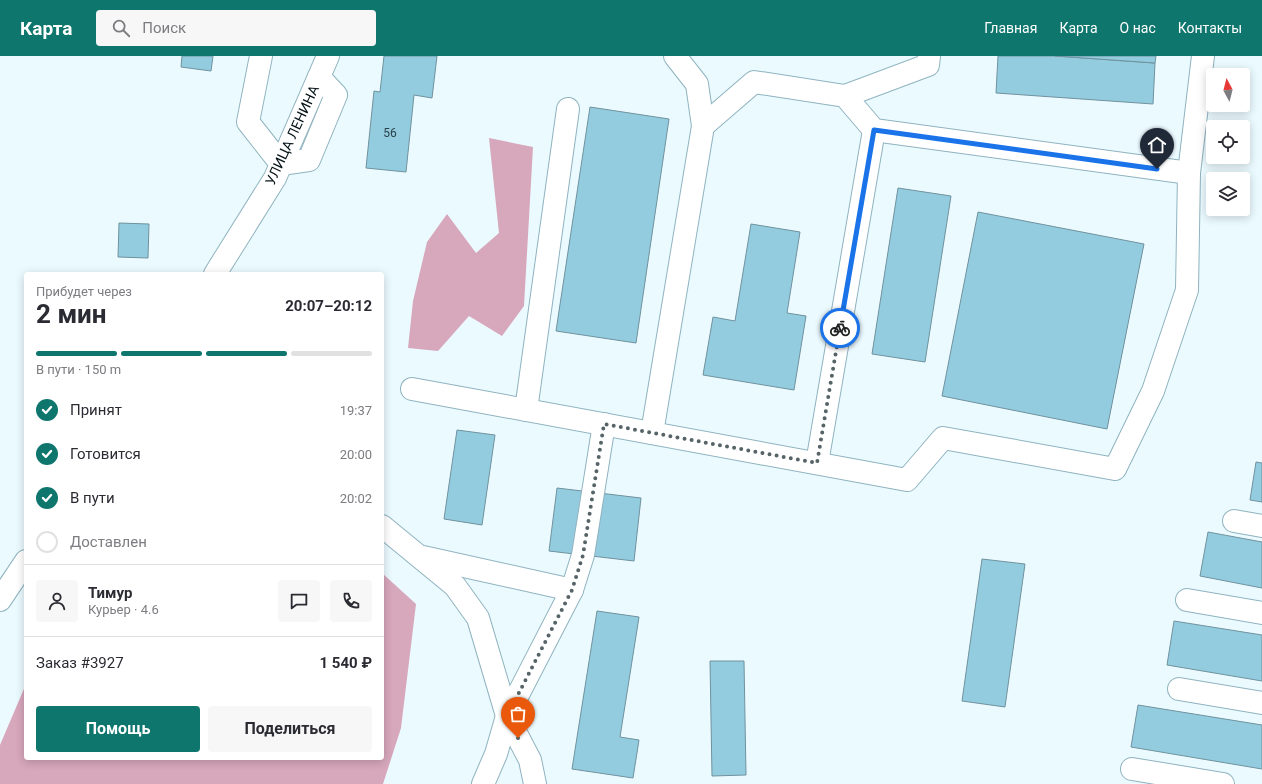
<!DOCTYPE html>
<html lang="ru">
<meta charset="utf-8">
<style>
body{margin:0;font-family:Roboto,sans-serif;background:#f7f7f7;color:#2b2b33;height:100vh;display:flex;flex-direction:column;font-size:15px;white-space:nowrap}
*{box-sizing:border-box;margin:0}
p{font-size:13px;color:#7c7c81}
.icon{flex:none;width:22px;height:22px;fill:none;stroke:currentColor;stroke-width:2;stroke-linecap:round;stroke-linejoin:round}
.map{position:relative;flex:1;overflow:hidden}
.side{position:absolute;left:24px;top:216px;width:360px;height:488px;display:flex;flex-direction:column;background:#fff;border-radius:4px;box-shadow:0 2px 10px #0003}
.side>*{flex:none}
.needle{width:26px;rotate:353deg}
.tools{position:absolute;left:1206px;top:12px;display:grid;gap:8px}
.tools a{display:grid;place-items:center;width:44px;height:44px;border-radius:4px;background:#fff;box-shadow:0 2px 10px #0003;font-size:20px}
.pin{position:absolute;display:grid;place-items:center;width:34px;height:34px;color:#fff;margin:-41px -17px;border-radius:50% 50% 50% 0;rotate:-45deg;box-shadow:0 0 4px #0007}
.pin .icon{rotate:45deg}
.courier{position:absolute;display:grid;place-items:center;width:40px;height:40px;margin:-20px;border:3px solid #1a73e8;border-radius:50%;background:#fff;color:#222;box-shadow:0 1px 5px #0007}
.head em{font-style:normal;font-weight:700}
.head div{display:flex;flex-direction:column-reverse}
.head{display:flex;align-items:center;justify-content:space-between;height:68px;padding:0 12px}
h1{font-size:26px;font-weight:700;line-height:30px}
.bar{display:grid;grid-template-columns:repeat(4,1fr);gap:6px 4px;align-content:center;height:48px;padding:0 12px}
.bar i{height:5px;border-radius:3px;background:#e1e1e2}
.bar .on{background:#0f766e}
.bar p{grid-column:span 4}
.line{display:flex;align-items:center;gap:10px;padding:0 12px;border-top:1px solid #e1e1e2}
.line div{flex:1}
.round{display:grid;place-items:center;flex:none;width:42px;height:42px;border-radius:4px;background:#f7f7f7}
ol{padding:0 12px;list-style:none}
li{display:flex;align-items:center;gap:12px;height:44px}
li p{margin-inline-start:auto}
li .icon{padding:4px;border-radius:50%;background:#0f766e;color:#fff;stroke-width:4}
li:last-child{color:#7c7c81}
li i{width:22px;height:22px;border:2px solid #e1e1e2;border-radius:50%}
.cta{display:flex;gap:8px;margin-top:auto;padding:8px 12px}
.cta a{flex:1;height:46px;border-radius:4px;background:#0f766e;color:#fff;font-size:16px;font-weight:700;line-height:46px;text-align:center}
.cta a+a{background:#f7f7f7;color:#2b2b33}
header{display:flex;align-items:center;gap:24px;box-sizing:border-box;height:56px;padding:0 20px;background:#0f766e;color:#fff}
header strong{font-size:19px}
nav{display:flex;gap:22px;margin-inline-start:auto;font-size:14px}
.search{width:280px;height:36px;background:#f7f7f7;display:flex;align-items:center;gap:10px;box-sizing:border-box;padding:0 14px;border-radius:4px;color:#7c7c81;font-size:15px}
.map>svg:first-child{display:block}
.forest{fill:#d7a7bc}
.building{fill:#94ccdf;stroke:#6f929e}
.lines{fill:none;stroke-linecap:round;stroke-linejoin:round}
.minor-casing{stroke:#8fb3bf;stroke-width:24}
.minor{stroke:#fff;stroke-width:22}
.done{stroke:#566468;stroke-width:4;stroke-dasharray:0 7.2}
.route{stroke:#1a73e8;stroke-width:5}
.labels{text-anchor:middle;dominant-baseline:central;stroke-width:4;stroke-linejoin:round;paint-order:stroke}
.number-label{font-size:12px;fill:#294149}
.street-label{font-size:14px;fill:#051317;stroke:#fff}
</style>
<header>
<strong>Карта</strong>
<div class="search"><svg class="icon" aria-label="search" viewBox="0 0 24 24"><circle cx="10" cy="10" r="6"/><path d="M15 15l6 6"/></svg>Поиск</div>
<nav><a>Главная</a><a>Карта</a><a>О нас</a><a>Контакты</a></nav>
</header>
<div class="map">
<svg width="1262" height="728" viewBox="0 0 1262 728">
<rect width="100%" height="100%" fill="#ebfaff"/>
<g class="forest">
<polygon points="489,82 533,91 524,250 502,280 469,260 438,295 408,292 413,245 427,186 447,158 476,197 499,177"/>
<polygon points="382,517 416,548 401,672 383,728 0,728 0,689 26,628 26,702 382,702"/>
</g>
<g class="building">
<polygon points="182,0 213,0 211,15 181,11"/>
<polygon points="384,0 437,0 432,42 414,39 406,116 366,112 374,35 380,36"/>
<polygon points="998,0 1055,0 1155,7 1153,48 996,37"/>
<polygon points="1055,0 1156,0 1155,7"/>
<polygon points="590,51 669,63 636,287 556,275"/>
<polygon points="898,132 951,140 925,306 872,298"/>
<polygon points="978,156 1144,188 1107,373 942,340"/>
<polygon points="119,167 149,168 148,202 118,201"/>
<polygon points="751,168 800,176 787,257 806,260 794,334 703,319 713,261 735,265"/>
<polygon points="457,374 495,379 482,469 444,463"/>
<polygon points="1256,406 1262,407 1262,446 1250,444"/>
<polygon points="557,432 641,442 634,505 549,495"/>
<polygon points="1208,476 1262,486 1262,532 1200,520"/>
<polygon points="982,503 1025,508 1005,651 962,645"/>
<polygon points="597,555 639,561 620,681 639,684 633,722 572,713"/>
<polygon points="1174,565 1262,579 1262,625 1167,609"/>
<polygon points="710,605 744,605 746,719 712,720"/>
<polygon points="1138,649 1262,669 1262,713 1131,691"/>
</g>
<g class="lines">
<g class="minor-casing">
<g id="minor">
<polyline points="261,0 248,66 281,108 309,104 336,39 319,21"/>
<polyline points="845,40 928,9 929,0"/>
<polyline points="703,70 754,26 845,40 874,74 1189,117"/>
<polyline points="215,218 275,122 328,0"/>
<polyline points="412,333 907,424 943,382 1115,413 1153,335 1187,234 1189,117 1203,0"/>
<polyline points="526,354 568,53"/>
<polyline points="652,377 703,70 697,28 675,0"/>
<polyline points="817,407 874,74"/>
<polyline points="1234,465 1262,470"/>
<polyline points="382,470 455,530 478,562 507,660 530,704 535,728"/>
<polyline points="423,501 572,534"/>
<polyline points="0,544 26,505"/>
<polyline points="1187,544 1262,557"/>
<polyline points="1179,633 1262,647"/>
<polyline points="1132,713 1223,728"/>
<polyline points="483,728 496,698 507,660 572,534 583,499 604,368"/>
</g>
</g>
<use href="#minor" class="minor"/>
</g>
<g class="lines">
<polyline class="done" points="518,682 507,660 572,534 583,499 604,368 817,407 840,272"/>
<polyline class="route" points="840,272 874,74 1157,113"/>
</g>
<g class="labels">
<g class="number-label">
<text x="390" y="77">56</text>
</g>
<g class="street-label">
<text transform="translate(292 79) rotate(-65)">УЛИЦА ЛЕНИНА</text>
</g>
</g>
</svg>
<div class="tools">
<a><svg class="needle" viewBox="-14 -14 28 28"><path d="M0-13l5 13h-10z" fill="#e53935"/><path d="M0 13l5-13h-10z" fill="#7c7c81"/></svg></a>
<a><svg class="icon" aria-label="locate" viewBox="0 0 24 24"><circle cx="12" cy="12" r="6"/><path d="M12 2v4M12 18v4M2 12h4M18 12h4"/></svg></a>
<a><svg class="icon" aria-label="layers" viewBox="0 0 24 24"><path d="M12 4l9 5-9 5-9-5zM3 14l9 5 9-5"/></svg></a>
</div>
<div class="pin" style="left:518px;top:682px;background:#ea580c"><svg class="icon" aria-label="bag" viewBox="0 0 24 24"><path d="M5 8h14l-1 12H6zM9 8a3 3 0 0 1 6 0"/></svg></div>
<div class="pin" style="left:1157px;top:113px;background:#1f2937"><svg class="icon" aria-label="home" viewBox="0 0 24 24"><path d="M3 11l9-7 9 7M6 9v11h12V9"/></svg></div>
<div class="courier" style="left:840px;top:272px"><svg class="icon" aria-label="bike" viewBox="0 0 24 24"><circle cx="6" cy="16" r="4"/><circle cx="18" cy="16" r="4"/><path d="M6 16l4-8h5l3 8M10 8l3 8H6M13 5h3"/></svg></div>
<section class="side">
<div class="head"><div><h1>2 мин</h1><p>Прибудет через</p></div><em>20:07–20:12</em></div>
<div class="bar"><i class="on"></i><i class="on"></i><i class="on"></i><i></i><p>В пути · 150 m</p></div>
<ol>
<li><svg class="icon" aria-label="check" viewBox="0 0 24 24"><path d="M5 12l5 5 9-10"/></svg>Принят<p>19:37</p></li>
<li><svg class="icon" aria-label="check" viewBox="0 0 24 24"><path d="M5 12l5 5 9-10"/></svg>Готовится<p>20:00</p></li>
<li><svg class="icon" aria-label="check" viewBox="0 0 24 24"><path d="M5 12l5 5 9-10"/></svg>В пути<p>20:02</p></li>
<li><i></i>Доставлен</li>
</ol>
<div class="line" style="height:72px"><a class="round"><svg class="icon" aria-label="person" viewBox="0 0 24 24"><circle cx="12" cy="8" r="4"/><path d="M4 21q1-7 8-7t8 7"/></svg></a><div><b>Тимур</b><p>Курьер · 4.6</p></div><a class="round"><svg class="icon" aria-label="chat" viewBox="0 0 24 24"><path d="M4 5h16v11H9l-5 4z"/></svg></a><a class="round"><svg class="icon" aria-label="phone" viewBox="0 0 24 24"><path d="M5 4h4l2 5-3 2q2 4 5 5l2-3 5 2v4C11 20 4 13 5 4z"/></svg></a></div>
<div class="line" style="height:52px"><div>Заказ #3927</div><b>1 540 ₽</b></div>
<div class="cta"><a>Помощь</a><a>Поделиться</a></div>
</section>
</div>
